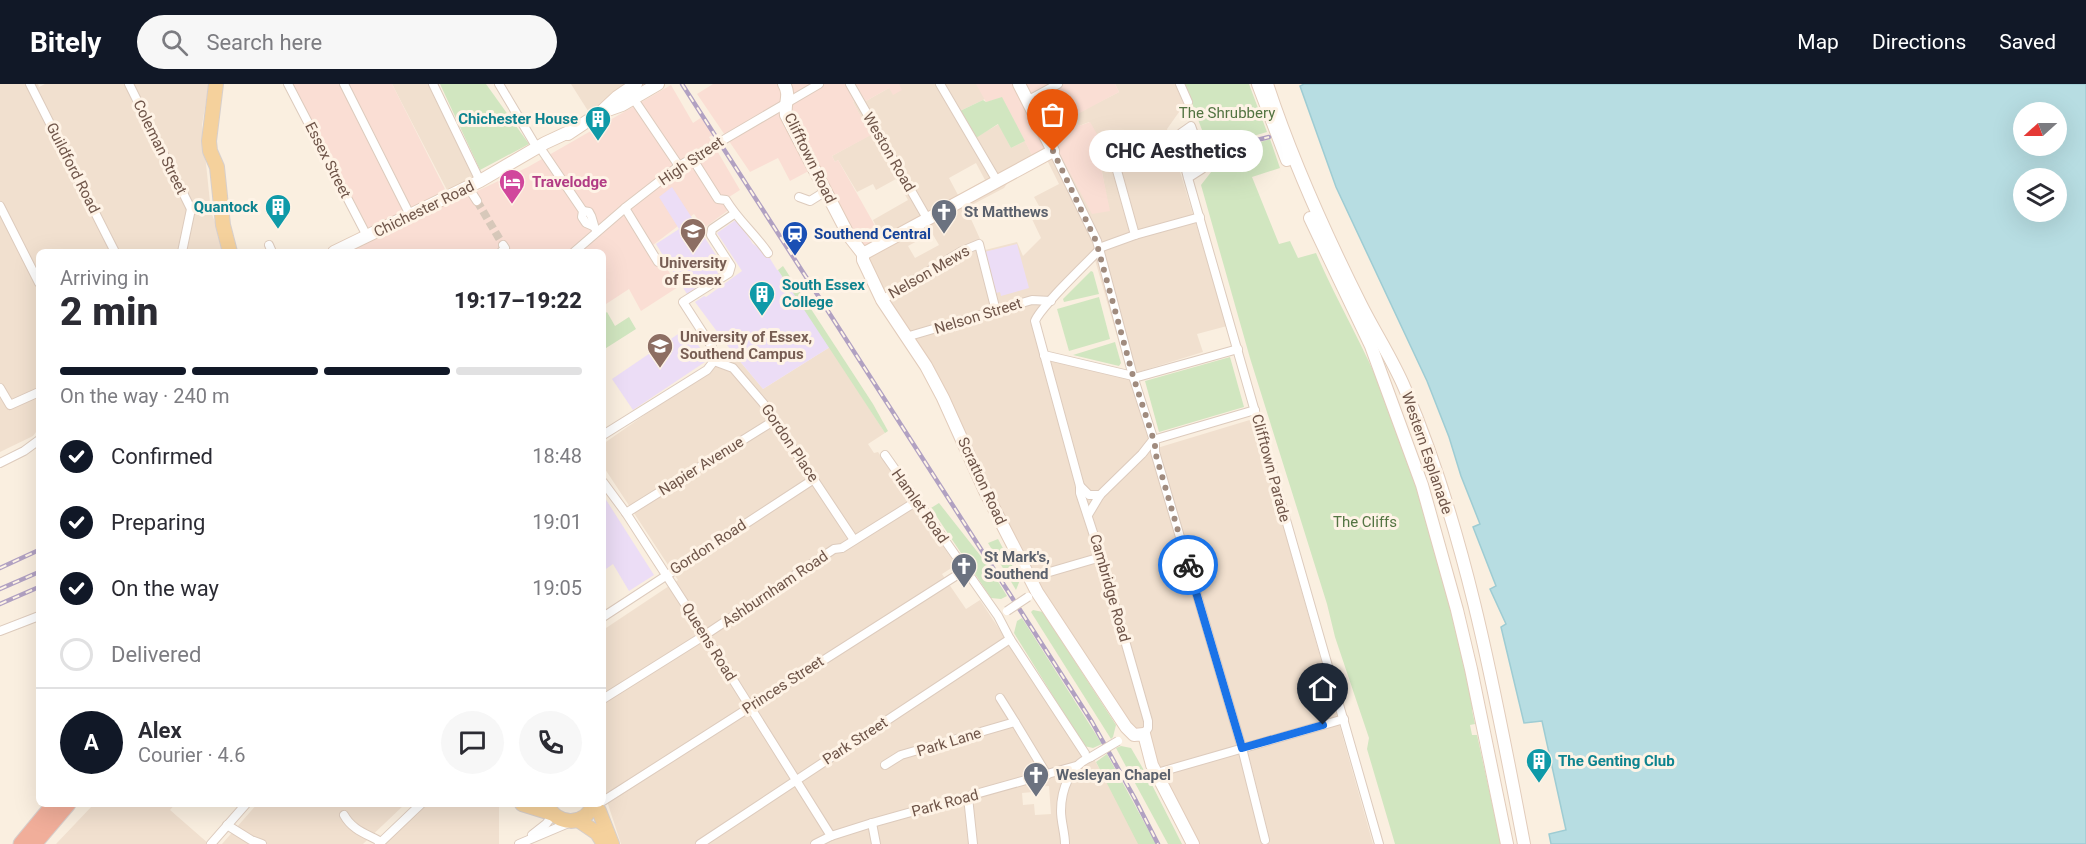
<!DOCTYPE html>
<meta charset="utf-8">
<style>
body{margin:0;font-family:Roboto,sans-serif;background:#f7f7f7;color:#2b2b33;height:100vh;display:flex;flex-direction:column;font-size:22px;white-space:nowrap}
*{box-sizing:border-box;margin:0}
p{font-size:20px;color:#7c7c81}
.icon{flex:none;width:33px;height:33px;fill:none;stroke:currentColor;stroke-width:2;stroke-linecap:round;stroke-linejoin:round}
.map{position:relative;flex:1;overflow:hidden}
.drawer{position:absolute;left:36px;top:165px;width:570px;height:558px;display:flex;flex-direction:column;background:#fff;border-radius:9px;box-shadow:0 6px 24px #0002}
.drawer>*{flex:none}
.needle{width:39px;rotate:249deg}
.tools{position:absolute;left:2013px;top:18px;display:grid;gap:12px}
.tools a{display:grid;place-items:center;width:54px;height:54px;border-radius:50%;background:#fff;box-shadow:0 6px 24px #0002;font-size:30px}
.pin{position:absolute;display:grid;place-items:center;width:51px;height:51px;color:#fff;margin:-62px -26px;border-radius:50% 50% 50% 0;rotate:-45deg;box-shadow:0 0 6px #0007}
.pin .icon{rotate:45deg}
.courier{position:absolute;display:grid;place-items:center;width:60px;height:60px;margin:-30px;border:4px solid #1a73e8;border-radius:50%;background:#fff;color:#222;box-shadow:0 2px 8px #0007}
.bubble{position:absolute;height:42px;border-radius:21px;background:#fff;box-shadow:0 6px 24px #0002;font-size:20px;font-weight:800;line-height:42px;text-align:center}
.headline em{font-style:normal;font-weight:800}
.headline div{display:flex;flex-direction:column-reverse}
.headline{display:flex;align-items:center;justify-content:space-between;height:102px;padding:0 24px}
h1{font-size:39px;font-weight:800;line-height:45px}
.bar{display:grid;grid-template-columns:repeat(4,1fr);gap:9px 6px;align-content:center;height:72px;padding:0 24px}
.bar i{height:8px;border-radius:4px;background:#e1e1e2}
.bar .on{background:#111827}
.bar p{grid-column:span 4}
.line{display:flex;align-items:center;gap:15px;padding:0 24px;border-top:2px solid #e1e1e2}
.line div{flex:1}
.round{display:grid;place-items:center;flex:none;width:63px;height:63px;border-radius:32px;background:#f7f7f7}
ol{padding:0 24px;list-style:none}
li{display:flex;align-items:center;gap:18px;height:66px}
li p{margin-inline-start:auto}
li .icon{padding:6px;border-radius:50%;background:#111827;color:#fff;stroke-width:4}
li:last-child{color:#7c7c81}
li i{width:33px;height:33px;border:3px solid #e1e1e2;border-radius:50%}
header{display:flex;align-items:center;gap:36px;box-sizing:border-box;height:84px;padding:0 30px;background:#111827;color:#fff}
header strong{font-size:28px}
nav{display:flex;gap:33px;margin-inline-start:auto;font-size:21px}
.search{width:420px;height:54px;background:#f7f7f7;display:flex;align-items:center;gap:15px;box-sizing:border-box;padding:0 21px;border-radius:33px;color:#7c7c81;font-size:22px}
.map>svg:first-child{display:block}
.residential{fill:#f1e0cf;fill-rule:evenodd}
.commercial{fill:#faded4}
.education{fill:#ecddf6}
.green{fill:#d1e6c0}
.water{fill:#b7dde2;stroke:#9eccd3;stroke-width:1.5;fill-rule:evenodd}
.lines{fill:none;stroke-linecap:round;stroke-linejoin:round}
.street-tunnel{stroke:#d7c8ba;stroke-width:8;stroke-dasharray:8 4;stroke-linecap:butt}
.street-casing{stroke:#ddcbbd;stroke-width:10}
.secondary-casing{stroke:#e2ccbb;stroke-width:14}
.primary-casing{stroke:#d7cfcc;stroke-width:16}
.highway-casing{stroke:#d7cfcc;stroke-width:17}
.street{stroke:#fff;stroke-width:8}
.secondary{stroke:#fff;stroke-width:12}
.primary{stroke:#f5d19c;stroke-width:14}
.highway{stroke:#f1ae9a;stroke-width:15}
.rail-casing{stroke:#b1a1c2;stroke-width:4.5}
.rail{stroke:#fef3e6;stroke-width:2;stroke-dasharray:7;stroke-linecap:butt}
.street-bridge-casing{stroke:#ddcbbd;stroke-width:10;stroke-linecap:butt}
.street-bridge{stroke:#fff;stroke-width:8}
.done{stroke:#a08b7e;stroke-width:6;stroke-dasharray:0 10.8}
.route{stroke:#1a73e8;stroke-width:8}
.labels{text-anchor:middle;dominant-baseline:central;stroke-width:6;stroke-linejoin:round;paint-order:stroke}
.park-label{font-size:15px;fill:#537442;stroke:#fef3e6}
.culture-label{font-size:15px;font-weight:bold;fill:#0d838f;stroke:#fef3e6;text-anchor:end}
.street-label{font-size:15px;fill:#6f5549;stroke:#fef3e6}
.hotel-label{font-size:15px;font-weight:bold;fill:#b23c85;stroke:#fef3e6;text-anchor:start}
.worship-label{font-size:15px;font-weight:bold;fill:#5b616d;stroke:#fef3e6;text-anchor:start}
.transit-label{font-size:15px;font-weight:bold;fill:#164399;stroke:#fef3e6;text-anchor:start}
.education-label{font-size:15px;font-weight:bold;fill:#785e54;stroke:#fef3e6}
</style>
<header>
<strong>Bitely</strong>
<div class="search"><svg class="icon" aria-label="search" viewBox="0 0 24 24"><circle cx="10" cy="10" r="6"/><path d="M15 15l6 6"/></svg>Search here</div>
<nav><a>Map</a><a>Directions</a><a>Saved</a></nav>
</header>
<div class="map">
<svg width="2086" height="760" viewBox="0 0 2086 760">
<rect width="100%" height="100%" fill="#faefe0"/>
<g class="residential">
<polygon points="0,0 38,0 39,3 45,0 209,0 202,41 211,128 227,168 39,168 39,344 33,352 0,368"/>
<polygon points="392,0 429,0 475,94 448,108"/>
<polygon points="571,0 638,0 590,30"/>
<path d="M896 0H993L985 15 960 27 976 53 999 40 1011 64 1025 57 1033 73 1056 62 1109 127 1100 77 1110 74 1089 38 1079 42 1072 32 1119 8 1115 0H1175L1184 21 1167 45 1227 242 1197 250 1203 268 1135 289 1157 364 1253 335 1373 760H1197L1152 681 1144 650 1134 651 1037 508 943 314 863 176 884 158 873 136 908 116 896 95 876 106 873 100 857 108 838 76 835 78 832 72 870 51 853 18 863 13 866 17ZM1047 76 1059 100 1034 113 1043 129 1032 135 1041 154 1023 172 1017 158 985 166 966 124 1004 104 1011 94ZM976 79 985 96 958 111 949 94ZM932 149 939 161 915 174 908 162ZM1095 176 1127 287 1046 269 1037 236Z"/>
<path d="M830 263 885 349 868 360 874 369 878 368 956 481 942 490 966 525 980 516 1087 678 1094 675 1141 760H621L603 705V546L678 496 603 382V360L733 269 763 305ZM1049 702 1051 730 1035 731 1034 720 1023 721 1022 709 1033 708V703Z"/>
<polygon points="94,720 175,720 170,726 209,760 56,760"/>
<polygon points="257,720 405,720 363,760 222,760"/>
<polygon points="427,720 499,720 499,760 383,760"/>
</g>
<g class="commercial">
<polygon points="290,0 392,0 452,119 528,83 671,1 693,39 702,33 713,51 709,53 740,106 729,113 734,122 704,144 694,130 653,161 678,203 641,227 629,205 603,222 603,168 348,168 370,157"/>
<polygon points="713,0 899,0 902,6 893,11 889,4 866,17 863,13 853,18 871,51 832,72 835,78 838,76 882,154 861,164 818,82 790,97 778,74 750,88 697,10"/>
<polygon points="976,0 1115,0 1119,8 1072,33 1079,42 1090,38 1111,74 1100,78 1110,127 1092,130 1056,63 1033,73 1002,14 986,18"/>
</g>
<g class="education">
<polygon points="672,103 725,185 687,210 656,160 679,145 659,113"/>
<polygon points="737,135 753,160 766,168 777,186 778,186 830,263 763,305 733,269 695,218 704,212 706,213 742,187 717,149"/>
<polygon points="1017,160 1029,204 1001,212 1000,208 996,209 984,168"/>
<polygon points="687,244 708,276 633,326 612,295"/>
<polygon points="603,411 654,491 629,507 613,480 603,487"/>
</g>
<g class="green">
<polygon points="440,0 486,0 529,60 480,86"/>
<polygon points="1185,0 1249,0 1267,48 1209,65"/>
<polygon points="1002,13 1025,57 1011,64 998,40 976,54 960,27 983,16 986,18"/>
<path d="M1270 55 1280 84 1252 93 1279 160 1290 157 1298 174 1316 169C1337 218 1365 264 1385 314 1425 412 1451 517 1473 621L1472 626 1475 640 1470 641 1472 651H1477L1501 760H1395L1367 665 1369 654 1335 553 1327 520 1250 274 1201 101 1215 83 1212 74Z"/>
<polygon points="783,182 873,320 888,347 885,349 778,186"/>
<polygon points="1091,187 1093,188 1099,210 1064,218 1063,215"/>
<polygon points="1099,213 1110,255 1069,267 1057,225"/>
<polygon points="607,228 615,242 629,233 636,245 603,266 603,231"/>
<polygon points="1115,258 1121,279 1119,282 1073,271"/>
<polygon points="1230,273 1244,323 1159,348 1145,297"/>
<polygon points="939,419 987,480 1007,512 1001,515 991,514 931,424"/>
<polygon points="998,455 1020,496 1016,506 988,459"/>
<polygon points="1033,526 1043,528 1116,641 1113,653 1111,655 1031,528"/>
<polygon points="1022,534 1102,660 1093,664 1084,662 1014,549 1017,537"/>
<polygon points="1121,662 1131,664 1149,695 1182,760 1168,760 1116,664"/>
<polygon points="1107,670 1156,760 1138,760 1096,678"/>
</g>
<path class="water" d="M1304 0H2086V760H1551L1549 750 1566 746 1542 637 1524 639 1501 543 1506 540 1490 505 1496 502 1473 443 1480 440 1461 392 1449 353 1427 297 1336 103 1300 2ZM2024 28H2056V62H2024ZM2024 94H2056V128H2024Z"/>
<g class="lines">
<polyline class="street-tunnel" points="477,117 503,161"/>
<g class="street-casing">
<g id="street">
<polyline points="30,0 115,168"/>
<polyline points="129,0 191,125"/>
<polyline points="288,0 367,152"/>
<polyline points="344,0 410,131"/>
<polyline points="433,0 480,97"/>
<polyline points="499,0 537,64"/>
<polyline points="850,0 928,136"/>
<polyline points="940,0 997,97"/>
<polyline points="1180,0 1188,18"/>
<polyline points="633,14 679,82"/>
<polyline points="1027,17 1058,0"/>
<polyline points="1053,67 1097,157 1133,292 1155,360 1155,368 1242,664 1265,756"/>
<polyline points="543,68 583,127 582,133 586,139 593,142"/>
<path d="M692 74 718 115 726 116C738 136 755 150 768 169"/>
<polyline points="1116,83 1135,151"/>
<polyline points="1188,94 1202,85 1205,81 1191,42 1181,49 1179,58 1188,94 1379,760"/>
<polyline points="468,103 477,117"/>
<polyline points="799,113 810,117 826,107"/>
<polyline points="0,122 39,199"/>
<polyline points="625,124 658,178"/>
<path d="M583 127 589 128C594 135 592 140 596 146"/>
<polyline points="269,161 272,168"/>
<polyline points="1099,164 1135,151 1200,133"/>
<path d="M1099 166C1086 180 1041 222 1035 237L1080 402V409L1101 473 1148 637V644L1144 650"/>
<polyline points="182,168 191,125 203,126"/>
<polyline points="501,168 505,164 503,161"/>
<polyline points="574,168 625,124 679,82 819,0"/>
<polyline points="882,216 962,167 979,160 996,227"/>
<polyline points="906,253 1032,216 1051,217"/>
<polyline points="1044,271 1133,292"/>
<polyline points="714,277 733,284 763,319 854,456"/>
<polyline points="714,277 712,263 683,218 729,189 731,182 711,151 712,145 734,130"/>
<polyline points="1134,294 1238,265"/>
<polyline points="0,304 10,321 39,308"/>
<polyline points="603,351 707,286 714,277"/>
<polyline points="1153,356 1255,326"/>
<polyline points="885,371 998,532 1010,555 1088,674"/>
<polyline points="0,379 24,367 39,356"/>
<polyline points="603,398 626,429 705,551 831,752"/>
<polyline points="1080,402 1089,411 1100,411"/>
<polyline points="626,429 775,336"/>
<polyline points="1088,431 1100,411 1142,370 1153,356"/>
<polyline points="1029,494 1101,473"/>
<polyline points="603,533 814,395"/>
<polyline points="0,547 39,532"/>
<polyline points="1000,614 1015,638"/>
<polyline points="603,615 705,551 834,465 842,464 917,417"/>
<polyline points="885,681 901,671 1015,638 1047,691"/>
<polyline points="1157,689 1344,635"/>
<polyline points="968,713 973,760"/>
<polyline points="603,717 965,486"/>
<path d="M344 731C352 746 367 750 381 758"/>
<polyline points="872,739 876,760"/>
<polyline points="227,741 251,756 262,760"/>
<polyline points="532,751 546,740 553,731"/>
<polyline points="211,760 246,720"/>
<polyline points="379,760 421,720"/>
<polyline points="519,760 571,738"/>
<polyline points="700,760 1010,555"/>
<polyline points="815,760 831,752 872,739 1076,682"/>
<path d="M1065 760C1065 749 1061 738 1061 727 1061 706 1070 681 1091 673"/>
</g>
</g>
<g class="secondary-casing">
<g id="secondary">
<path d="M784 0C791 11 784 19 786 31L849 152 863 170V176L882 216 926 282 943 314 985 407 1037 508 1126 643 1134 651 1144 650 1152 681 1193 760"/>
<polyline points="1258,0 1287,76"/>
<path d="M1267 0C1292 76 1325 149 1361 221 1375 249 1393 276 1405 305 1466 448 1495 608 1524 760"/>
<polyline points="605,27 622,21 658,0"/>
<polyline points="568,50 601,28 617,13 636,0"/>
<polyline points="1310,134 1371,262 1422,401 1457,526 1471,585 1507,760"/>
<polyline points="334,168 480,97 545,59 573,46"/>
<polyline points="863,170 1053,67 1019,0"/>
</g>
</g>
<g class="primary-casing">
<g id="primary">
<polyline points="216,0 209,57 210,67 217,83 223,141 230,168"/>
<polyline points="522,720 551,729"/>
<path d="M547 720C555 742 586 743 593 720"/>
<polyline points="593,720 599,727 612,760"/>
<polyline points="578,736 597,749 604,760"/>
</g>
</g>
<g class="highway-casing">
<g id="highway">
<polyline points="21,760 54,720"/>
<polyline points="34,760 68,720"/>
</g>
</g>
<use href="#street" class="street"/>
<use href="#secondary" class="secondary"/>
<use href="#primary" class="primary"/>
<use href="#highway" class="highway"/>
<g class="rail-casing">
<g id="rail">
<polyline points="682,0 1092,638 1134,713 1158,760"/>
<polyline points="1210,68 1269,53"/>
<polyline points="0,484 39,466"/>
<polyline points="0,505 39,488"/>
<polyline points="0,520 39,503"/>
</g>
</g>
<use href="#rail" class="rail"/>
<g class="street-bridge-casing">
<g id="street-bridge">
<polyline points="1007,527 1028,513"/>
<polyline points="1091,673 1118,657"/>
</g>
</g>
<use href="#street-bridge" class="street-bridge"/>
</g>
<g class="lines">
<polyline class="done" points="1053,67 1096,157 1133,292 1155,360 1155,368 1188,481"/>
<polyline class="route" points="1188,481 1242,664 1323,641"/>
</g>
<defs>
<g id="building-pin" transform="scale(1.35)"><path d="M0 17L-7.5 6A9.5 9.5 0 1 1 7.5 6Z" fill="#0f9aa8" stroke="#fef3e6"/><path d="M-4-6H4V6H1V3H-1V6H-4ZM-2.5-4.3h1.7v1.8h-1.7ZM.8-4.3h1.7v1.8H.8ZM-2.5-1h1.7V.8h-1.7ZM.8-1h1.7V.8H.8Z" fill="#fff"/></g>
<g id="hotel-pin" transform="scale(1.35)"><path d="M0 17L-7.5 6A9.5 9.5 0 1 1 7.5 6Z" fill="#d1479c" stroke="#fef3e6"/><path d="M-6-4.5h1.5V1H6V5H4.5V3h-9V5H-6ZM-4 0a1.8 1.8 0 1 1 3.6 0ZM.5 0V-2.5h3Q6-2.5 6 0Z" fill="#fff"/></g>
<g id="church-pin" transform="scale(1.35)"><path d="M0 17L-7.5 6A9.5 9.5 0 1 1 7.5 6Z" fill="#6b7280" stroke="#fef3e6"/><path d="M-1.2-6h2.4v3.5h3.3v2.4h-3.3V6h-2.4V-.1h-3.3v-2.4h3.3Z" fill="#fff"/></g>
<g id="university-pin" transform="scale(1.35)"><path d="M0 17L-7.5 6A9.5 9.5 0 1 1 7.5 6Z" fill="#8d6e63" stroke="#fef3e6"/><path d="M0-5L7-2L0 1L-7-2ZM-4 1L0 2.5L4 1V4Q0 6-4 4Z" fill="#fff"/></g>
<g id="station-pin" transform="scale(1.35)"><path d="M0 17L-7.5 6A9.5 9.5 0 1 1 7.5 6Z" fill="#1a4fb4" stroke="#fef3e6"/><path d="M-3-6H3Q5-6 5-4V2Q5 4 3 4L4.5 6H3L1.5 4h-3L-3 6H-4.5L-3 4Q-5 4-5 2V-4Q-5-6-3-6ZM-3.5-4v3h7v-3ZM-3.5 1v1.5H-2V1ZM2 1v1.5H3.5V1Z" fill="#fff"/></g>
</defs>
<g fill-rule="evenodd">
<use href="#building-pin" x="598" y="35"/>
<use href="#hotel-pin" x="512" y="98"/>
<use href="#building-pin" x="278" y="123"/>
<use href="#church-pin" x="944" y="128"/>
<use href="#university-pin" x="693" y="147"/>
<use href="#station-pin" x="795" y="150"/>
<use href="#building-pin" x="762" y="210"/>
<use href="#university-pin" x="660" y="262"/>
<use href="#church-pin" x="964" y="482"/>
<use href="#building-pin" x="1539" y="677"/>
<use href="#church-pin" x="1036" y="691"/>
</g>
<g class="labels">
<g class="park-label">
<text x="1227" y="29">The Shrubbery</text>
<text x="1365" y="438">The Cliffs</text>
</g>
<g class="culture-label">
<text x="578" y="35">Chichester House</text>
<text x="258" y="123">Quantock</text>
<text x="782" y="201" text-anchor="start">South Essex<tspan x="782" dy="17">College</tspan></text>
<text x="1558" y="677" text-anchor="start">The Genting Club</text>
</g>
<g class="street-label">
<text transform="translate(160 63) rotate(64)">Coleman Street</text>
<text transform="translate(889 68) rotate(60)">Weston Road</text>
<text transform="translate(810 74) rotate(64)">Clifftown Road</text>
<text transform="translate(328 76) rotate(63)">Essex Street</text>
<text transform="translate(691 77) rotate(-34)">High Street</text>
<text transform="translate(73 84) rotate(63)">Guildford Road</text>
<text transform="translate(424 125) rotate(-26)">Chichester Road</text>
<text transform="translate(929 188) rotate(-30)">Nelson Mews</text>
<text transform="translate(978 232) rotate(-17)">Nelson Street</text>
<text transform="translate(790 359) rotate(56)">Gordon Place</text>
<text transform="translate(1427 369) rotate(71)">Western Esplanade</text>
<text transform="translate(701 382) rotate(-32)">Napier Avenue</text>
<text transform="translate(1271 384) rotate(75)">Clifftown Parade</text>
<text transform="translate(982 397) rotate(65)">Scratton Road</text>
<text transform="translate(920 422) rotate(55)">Hamlet Road</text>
<text transform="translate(708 463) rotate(-33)">Gordon Road</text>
<text transform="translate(1110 504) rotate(74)">Cambridge Road</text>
<text transform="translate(775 505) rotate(-34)">Ashburnham Road</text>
<text transform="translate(709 558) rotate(58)">Queens Road</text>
<text transform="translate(783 601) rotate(-33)">Princes Street</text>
<text transform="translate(855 657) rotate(-33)">Park Street</text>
<text transform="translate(949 658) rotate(-17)">Park Lane</text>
<text transform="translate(945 719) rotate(-15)">Park Road</text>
</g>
<g class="hotel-label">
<text x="532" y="98">Travelodge</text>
</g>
<g class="worship-label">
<text x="964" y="128">St Matthews</text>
<text x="984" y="473">St Mark's,<tspan x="984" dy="17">Southend</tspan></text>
<text x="1056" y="691">Wesleyan Chapel</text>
</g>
<g class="transit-label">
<text x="814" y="150">Southend Central</text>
</g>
<g class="education-label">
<text x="693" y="179">University<tspan x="693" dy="17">of Essex</tspan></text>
<text x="680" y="253" text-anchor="start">University of Essex,<tspan x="680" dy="17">Southend Campus</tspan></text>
</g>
</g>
</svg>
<div class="tools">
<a><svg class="needle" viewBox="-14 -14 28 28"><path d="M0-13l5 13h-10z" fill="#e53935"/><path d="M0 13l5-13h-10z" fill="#7c7c81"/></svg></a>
<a><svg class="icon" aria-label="layers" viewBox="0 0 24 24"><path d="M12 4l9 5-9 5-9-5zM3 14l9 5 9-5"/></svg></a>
</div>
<div class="pin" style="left:1053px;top:67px;background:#ea580c"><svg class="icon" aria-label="bag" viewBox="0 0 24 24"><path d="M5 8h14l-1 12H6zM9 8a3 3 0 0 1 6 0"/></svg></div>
<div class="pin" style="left:1323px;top:641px;background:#1f2937"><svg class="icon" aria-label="home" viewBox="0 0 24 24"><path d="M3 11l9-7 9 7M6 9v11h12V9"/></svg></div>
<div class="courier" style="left:1188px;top:481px"><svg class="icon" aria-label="bike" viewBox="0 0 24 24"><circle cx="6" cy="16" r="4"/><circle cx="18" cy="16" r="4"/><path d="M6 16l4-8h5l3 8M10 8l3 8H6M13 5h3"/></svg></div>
<div class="bubble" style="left:1089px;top:46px;width:174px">CHC Aesthetics</div>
<section class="drawer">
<div class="headline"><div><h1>2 min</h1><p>Arriving in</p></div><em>19:17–19:22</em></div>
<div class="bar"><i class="on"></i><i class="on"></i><i class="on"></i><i></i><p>On the way · 240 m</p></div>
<ol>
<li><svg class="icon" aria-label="check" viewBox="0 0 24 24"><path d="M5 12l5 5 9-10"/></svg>Confirmed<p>18:48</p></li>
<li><svg class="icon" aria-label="check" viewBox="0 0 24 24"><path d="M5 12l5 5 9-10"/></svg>Preparing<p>19:01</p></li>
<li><svg class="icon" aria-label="check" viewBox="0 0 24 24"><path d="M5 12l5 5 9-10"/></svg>On the way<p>19:05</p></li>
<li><i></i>Delivered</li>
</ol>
<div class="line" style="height:108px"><b class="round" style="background:#111827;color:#fff">A</b><div><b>Alex</b><p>Courier · 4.6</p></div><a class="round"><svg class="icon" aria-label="chat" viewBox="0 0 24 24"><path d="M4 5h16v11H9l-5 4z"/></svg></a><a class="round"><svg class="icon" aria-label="phone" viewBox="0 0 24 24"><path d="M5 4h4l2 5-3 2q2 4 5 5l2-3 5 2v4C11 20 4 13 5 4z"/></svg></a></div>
</section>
</div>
